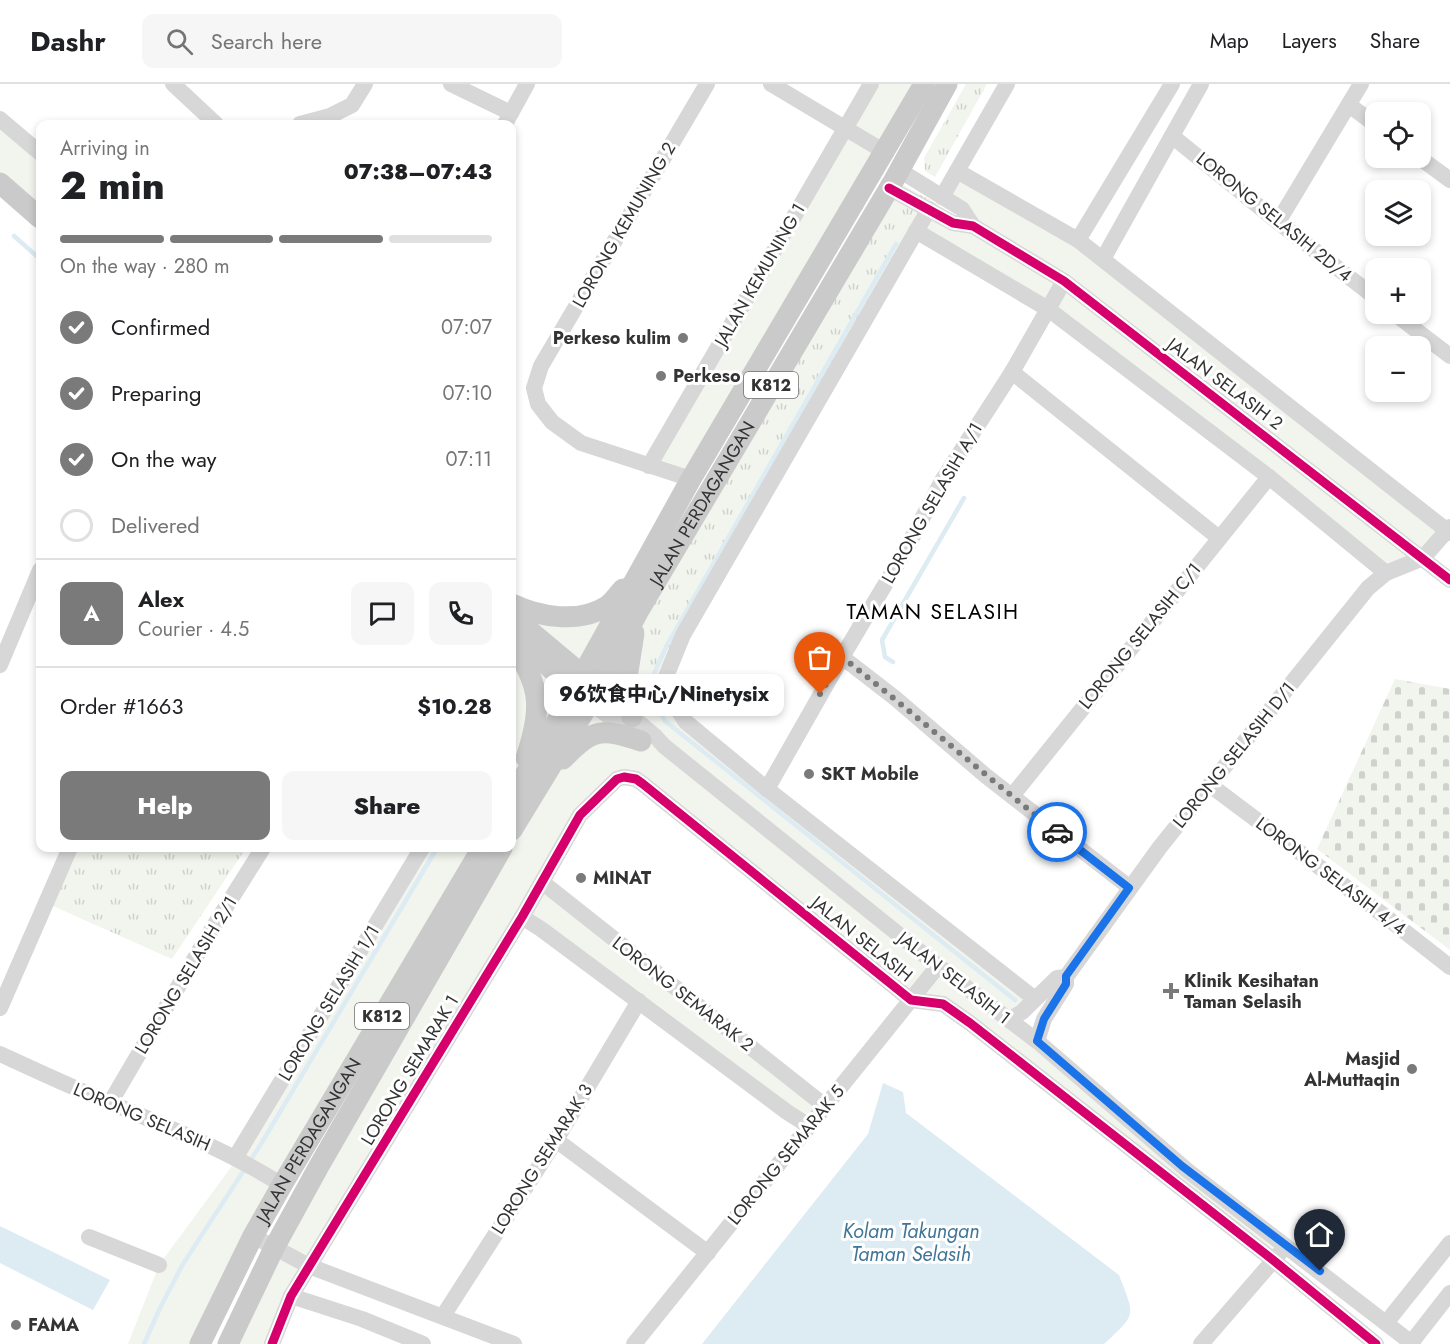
<!DOCTYPE html>
<meta charset="utf-8">
<style>
body{margin:0;font-family:Jost,"Noto Sans SC",sans-serif;background:#f6f6f6;color:#202124;height:100vh;display:flex;flex-direction:column;font-size:22px;white-space:nowrap}
*{box-sizing:border-box;margin:0}
p{font-size:20px;color:#757577}
.icon{flex:none;width:33px;height:33px;fill:none;stroke:currentColor;stroke-width:2;stroke-linecap:round;stroke-linejoin:round}
.map{position:relative;flex:1;overflow:hidden}
.side{position:absolute;left:36px;top:36px;width:480px;height:732px;display:flex;flex-direction:column;background:#fff;border-radius:12px;box-shadow:0 3px 9px #0003}
.side>*{flex:none}
.controls{position:absolute;left:1365px;top:18px;display:grid;gap:12px}
.controls a{display:grid;place-items:center;width:66px;height:66px;border-radius:12px;background:#fff;box-shadow:0 3px 9px #0003;font-size:30px}
.pin{position:absolute;display:grid;place-items:center;width:51px;height:51px;color:#fff;margin:-62px -26px;border-radius:50% 50% 50% 0;rotate:-45deg;box-shadow:0 0 6px #0007}
.pin .icon{rotate:45deg}
.courier{position:absolute;display:grid;place-items:center;width:60px;height:60px;margin:-30px;border:4px solid #1a73e8;border-radius:50%;background:#fff;color:#222;box-shadow:0 2px 8px #0007}
.bubble{position:absolute;height:42px;border-radius:12px;background:#fff;box-shadow:0 3px 9px #0003;font-size:20px;font-weight:800;line-height:42px;text-align:center}
.overview em{font-style:normal;font-weight:800}
.overview div{display:flex;flex-direction:column-reverse}
.overview{display:flex;align-items:center;justify-content:space-between;height:102px;padding:0 24px}
h1{font-size:39px;font-weight:800;line-height:45px}
.bar{display:grid;grid-template-columns:repeat(4,1fr);gap:9px 6px;align-content:center;height:72px;padding:0 24px}
.bar i{height:8px;border-radius:4px;background:#e0e0e0}
.bar .active{background:#7a7a7a}
.bar p{grid-column:span 4}
.line{display:flex;align-items:center;gap:15px;padding:0 24px;border-top:2px solid #e0e0e0}
.line div{flex:1}
.round{display:grid;place-items:center;flex:none;width:63px;height:63px;border-radius:12px;background:#f6f6f6}
ol{padding:0 24px;list-style:none}
li{display:flex;align-items:center;gap:18px;height:66px}
li p{margin-inline-start:auto}
li .icon{padding:6px;border-radius:50%;background:#7a7a7a;color:#fff;stroke-width:4}
li:last-child{color:#757577}
li i{width:33px;height:33px;border:3px solid #e0e0e0;border-radius:50%}
.primary-button{display:flex;gap:12px;margin-top:auto;padding:12px 24px}
.primary-button a{flex:1;height:69px;border-radius:12px;background:#7a7a7a;color:#fff;font-size:24px;font-weight:800;line-height:69px;text-align:center}
.primary-button a+a{background:#f6f6f6;color:#202124}
header{display:flex;align-items:center;gap:36px;box-sizing:border-box;height:84px;padding:0 30px;background:#fff;border-bottom:2px solid #e0e0e0}
header strong{font-size:28px}
nav{display:flex;gap:33px;margin-inline-start:auto;font-size:21px}
.search{width:420px;height:54px;background:#f6f6f6;display:flex;align-items:center;gap:15px;box-sizing:border-box;padding:0 21px;border-radius:12px;color:#757577;font-size:22px}
.map>svg:first-child{display:block}
.green{fill:#f1f5ed}
.cemetery{fill:url(#cemetery-stones)}
.park{fill:url(#park-tufts)}
.water{fill:#ddebf3}
.lines{fill:none;stroke-linecap:round;stroke-linejoin:round}
.stream{stroke:#ddebf3;stroke-width:4.5}
.minor{stroke:#d7d7d7;stroke-width:16}
.major{stroke:#cacaca;stroke-width:21}
.cycleway-casing{stroke:#fff;stroke-width:13}
.cycleway{stroke:#d6006c;stroke-width:9}
.done{stroke:#7a7a7a;stroke-width:6;stroke-dasharray:0 10.8}
.route{stroke:#1a73e8;stroke-width:8}
.poi-dot{fill:#7a7a7a;stroke:#fff;stroke-width:2}
.labels{text-anchor:middle;dominant-baseline:central;stroke-width:6;stroke-linejoin:round;paint-order:stroke}
.shield{fill:#fff;stroke:#707070;stroke-width:1.5}
.shield-label{font-size:16px;font-weight:bold;fill:#333}
.street-label{font-size:18px;fill:#333;stroke:#fff}
.poi-label{font-size:18px;font-weight:bold;fill:#333;stroke:#fff;text-anchor:start}
.water-label{font-size:20px;font-style:italic;fill:#3f7597;stroke:#fff}
.quarter-label{font-size:21px;letter-spacing:1.5px;fill:#000;stroke:#fff}
</style>
<header>
<strong>Dashr</strong>
<div class="search"><svg class="icon" aria-label="search" viewBox="0 0 24 24"><circle cx="10" cy="10" r="6"/><path d="M15 15l6 6"/></svg>Search here</div>
<nav><a>Map</a><a>Layers</a><a>Share</a></nav>
</header>
<div class="map">
<svg width="1450" height="1260" viewBox="0 0 1450 1260">
<defs>
<pattern id="cemetery-stones" width="16" height="16" patternUnits="userSpaceOnUse" patternTransform="scale(1.5)"><rect width="16" height="16" fill="#f1f5ed"/><path d="M2 7V4a2 2 0 0 1 4 0v3zM10 15v-3a2 2 0 0 1 4 0v3z" fill="#cfd2cc"/></pattern>
<pattern id="park-tufts" width="24" height="20" patternUnits="userSpaceOnUse" patternTransform="scale(1.5)"><rect width="24" height="20" fill="#f1f5ed"/><path d="M3 7l-1-3M5 7V3M7 7l1-3M15 17l-1-3M17 17v-4M19 17l1-3" fill="none" stroke="#cfd2cc"/></pattern>
</defs>
<rect width="100%" height="100%" fill="#fff"/>
<g class="green">
<polygon points="871,0 924,0 691,395 649,382"/>
<polygon points="0,35 40,69 40,134 0,99"/>
<polygon points="957,87 1078,157 1447,447 1386,489 1048,225 916,147 929,125 972,141 942,113"/>
<polygon points="517,522 538,531 606,522 581,590"/>
<polygon points="638,528 678,628 1035,915 1010,936 1287,1161 1274,1175 970,939 911,916 643,700 612,699 542,798 825,1022 809,1042 522,833 272,1260 228,1260 512,764 512,747 590,618 648,660 664,662 597,603"/>
<polygon points="512,550 573,605 512,713"/>
<polygon points="422,764 482,764 201,1260 128,1260 159,1181 237,1075"/>
</g>
<polygon class="cemetery" points="1395,595 1450,605 1450,866 1317,765"/>
<g class="park">
<polygon points="966,0 987,0 935,93 925,87 924,74"/>
<polygon points="894,96 939,121 632,633 638,527"/>
<polygon points="79,764 246,764 172,875 53,822"/>
</g>
<g class="water">
<path d="M883 999 903 1008 906 1029 1119 1191C1135 1233 1137 1229 1104 1260H702L868 1050Z"/>
<polygon points="0,1142 110,1196 93,1226 0,1179"/>
</g>
<g class="lines">
<g class="stream">
<polyline points="14,152 40,175"/>
<polyline points="896,160 667,561 647,605 665,637 1015,916"/>
<polyline points="893,578 885,573 882,556 964,414"/>
<polyline points="144,1260 160,1224 183,1180 261,1060 437,764"/>
</g>
<g class="minor">
<polyline points="173,0 216,40"/>
<polyline points="451,0 511,29"/>
<polyline points="771,0 885,68"/>
<polyline points="1349,21 1376,41"/>
<polyline points="0,35 40,69"/>
<polyline points="300,40 330,32 352,21 365,0"/>
<polyline points="505,40 527,0"/>
<polyline points="1172,52 1278,138 1376,214"/>
<polyline points="1420,74 1450,96"/>
<polyline points="899,86 962,125 973,142"/>
<polyline points="957,87 1078,156 1450,449"/>
<polyline points="889,104 953,139 973,142 1064,197 1450,496"/>
<polyline points="942,113 1007,0"/>
<polyline points="929,125 683,551 665,595 667,609 686,638 767,705 1035,915"/>
<polyline points="1278,138 1361,0"/>
<polyline points="916,147 1048,225 1269,393 1386,489"/>
<polyline points="1078,156 1172,0"/>
<polyline points="1103,175 1201,0"/>
<polyline points="1395,230 1450,272"/>
<polyline points="1012,288 1219,454"/>
<polyline points="649,382 871,0"/>
<polyline points="691,395 581,359 552,338 538,320 534,304 541,282 707,0"/>
<polyline points="842,573 895,614 986,692 1129,803"/>
<polyline points="0,581 40,486"/>
<polyline points="597,603 655,652 664,662 938,882 1037,957 1188,1087 1413,1260"/>
<polyline points="590,618 635,652"/>
<polyline points="1210,701 1390,836 1450,883"/>
<polyline points="767,705 842,573 905,467 943,395 1012,288 1064,197"/>
<polyline points="1012,712 1269,393"/>
<polyline points="542,798 825,1022"/>
<polyline points="522,833 541,845 787,1028 809,1042"/>
<polyline points="0,924 70,764"/>
<polyline points="1009,936 1022,928 1057,894 1066,893"/>
<polyline points="1037,957 1044,935 1066,900 1066,893 1160,763 1368,504 1386,489 1423,474 1450,443"/>
<path d="M0 970C37 987 75 1005 113 1020 170 1044 229 1067 282 1101"/>
<polyline points="110,1019 212,845 263,764"/>
<polyline points="556,1056 708,1169"/>
<polyline points="235,1074 422,764"/>
<polyline points="253,1152 309,1182 514,1260"/>
<polyline points="89,1153 159,1181"/>
<polyline points="291,1212 362,1235 423,1260"/>
<polyline points="443,1232 556,1056 639,917"/>
<polyline points="1386,1239 1450,1159"/>
<polyline points="1411,1259 1450,1209"/>
<polyline points="272,1260 291,1212 522,833 580,731 617,695 624,693 636,695 643,700 911,916 943,920 970,939 1273,1176 1376,1260"/>
<polyline points="634,1260 938,882"/>
<polyline points="1201,1260 1279,1170"/>
</g>
<g class="major">
<polyline points="0,99 40,134"/>
<path d="M512 520C539 533 579 540 607 522 613 518 618 510 623 505"/>
<polyline points="512,532 592,599"/>
<polyline points="515,553 584,614"/>
<path d="M512 560C542 602 542 626 526 674"/>
<polyline points="632,633 625,606 634,549"/>
<path d="M563 675C593 644 601 644 641 657"/>
<polyline points="512,713 553,644 691,395 924,0"/>
<path id="s1" d="M512 746 590 618 638 528 894 96 947 0"/>
<path id="s2" d="M200 1260 253 1152 282 1101 482 764"/>
<polyline points="228,1260 274,1164 319,1082 502,764"/>
</g>
<g class="cycleway-casing">
<g id="cycleway">
<polyline points="889,104 953,139 973,142 1064,197 1450,496"/>
<polyline points="272,1260 291,1212 522,833 580,731 617,695 624,693 636,695 643,700 911,916 943,920 970,939 1273,1176 1376,1260"/>
</g>
</g>
<use href="#cycleway" class="cycleway"/>
</g>
<g class="lines">
<path class="done" d="M820 610 842 573C915 630 984 691 1057 748"/>
<polyline class="route" points="1057,748 1129,804 1066,892 1066,900 1044,935 1037,957 1182,1082 1320,1187"/>
</g>
<g class="poi-dot">
<circle cx="683" cy="254" r="6"/>
<circle cx="661" cy="292" r="6"/>
<circle cx="809" cy="690" r="6"/>
<circle cx="581" cy="794" r="6"/>
<path d="M1168 898h6v6h6v6h-6v6h-6v-6h-6v-6h6z"/>
<circle cx="1412" cy="985" r="6"/>
<circle cx="16" cy="1241" r="6"/>
</g>
<g class="labels">
<g class="shield">
<rect x="744" y="288" width="54" height="26" rx="4.5"/>
<rect x="355" y="919" width="54" height="26" rx="4.5"/>
</g>
<g class="shield-label">
<text x="771" y="301">K812</text>
<text x="382" y="932">K812</text>
</g>
<g class="street-label">
<text transform="translate(1274 133) rotate(39)">LORONG SELASIH 2D/4</text>
<text transform="translate(624 141) rotate(-60)">LORONG KEMUNING 2</text>
<text transform="translate(760 191) rotate(-60)">JALAN KEMUNING 1</text>
<text transform="translate(1225 300) rotate(37)">JALAN SELASIH 2</text>
<text transform="translate(932 419) rotate(-60)">LORONG SELASIH A/1</text>
<text stroke="none"><textPath href="#s1" startOffset="378">JALAN PERDAGANGAN</textPath></text>
<text transform="translate(1140 552) rotate(-51)">LORONG SELASIH C/1</text>
<text transform="translate(1234 671) rotate(-51)">LORONG SELASIH D/1</text>
<text transform="translate(1331 792) rotate(37)">LORONG SELASIH 4/4</text>
<text transform="translate(862 855) rotate(39)">JALAN SELASIH</text>
<text transform="translate(186 891) rotate(-59)">LORONG SELASIH 2/1</text>
<text transform="translate(954 894) rotate(38)">JALAN SELASIH 1</text>
<text transform="translate(683 910) rotate(38)">LORONG SEMARAK 2</text>
<text transform="translate(329 919) rotate(-59)">LORONG SELASIH 1/1</text>
<text transform="translate(410 986) rotate(-59)">LORONG SEMARAK 1</text>
<text transform="translate(142 1033) rotate(23)">LORONG SELASIH</text>
<text stroke="none"><textPath href="#s2" startOffset="231">JALAN PERDAGANGAN</textPath></text>
<text transform="translate(786 1071) rotate(-51)">LORONG SEMARAK 5</text>
<text transform="translate(542 1075) rotate(-58)">LORONG SEMARAK 3</text>
</g>
<g class="poi-label">
<text x="671" y="254" text-anchor="end">Perkeso kulim</text>
<text x="673" y="292">Perkeso</text>
<text x="821" y="690">SKT Mobile</text>
<text x="593" y="794">MINAT</text>
<text x="1184" y="897">Klinik Kesihatan<tspan x="1184" dy="21">Taman Selasih</tspan></text>
<text x="1400" y="975" text-anchor="end">Masjid<tspan x="1400" dy="21">Al-Muttaqin</tspan></text>
<text x="28" y="1241">FAMA</text>
</g>
<g class="water-label">
<text x="911" y="1147">Kolam Takungan<tspan x="911" dy="23">Taman Selasih</tspan></text>
</g>
<g class="quarter-label">
<text x="933" y="528">TAMAN SELASIH</text>
</g>
</g>
</svg>
<div class="controls">
<a><svg class="icon" aria-label="locate" viewBox="0 0 24 24"><circle cx="12" cy="12" r="6"/><path d="M12 2v4M12 18v4M2 12h4M18 12h4"/></svg></a>
<a><svg class="icon" aria-label="layers" viewBox="0 0 24 24"><path d="M12 4l9 5-9 5-9-5zM3 14l9 5 9-5"/></svg></a>
<a>+</a>
<a>−</a>
</div>
<div class="pin" style="left:820px;top:610px;background:#ea580c"><svg class="icon" aria-label="bag" viewBox="0 0 24 24"><path d="M5 8h14l-1 12H6zM9 8a3 3 0 0 1 6 0"/></svg></div>
<div class="pin" style="left:1320px;top:1187px;background:#1f2937"><svg class="icon" aria-label="home" viewBox="0 0 24 24"><path d="M3 11l9-7 9 7M6 9v11h12V9"/></svg></div>
<div class="courier" style="left:1057px;top:748px"><svg class="icon" aria-label="car" viewBox="0 0 24 24"><path d="M5 17H2v-5l4-1 3-4h7l3 4 3 1v5h-3M9 17h6M6 11h13"/><circle cx="7" cy="17" r="2"/><circle cx="17" cy="17" r="2"/></svg></div>
<div class="bubble" style="left:544px;top:590px;width:240px">96饮食中心/Ninetysix</div>
<section class="side">
<div class="overview"><div><h1>2 min</h1><p>Arriving in</p></div><em>07:38–07:43</em></div>
<div class="bar"><i class="active"></i><i class="active"></i><i class="active"></i><i></i><p>On the way · 280 m</p></div>
<ol>
<li><svg class="icon" aria-label="check" viewBox="0 0 24 24"><path d="M5 12l5 5 9-10"/></svg>Confirmed<p>07:07</p></li>
<li><svg class="icon" aria-label="check" viewBox="0 0 24 24"><path d="M5 12l5 5 9-10"/></svg>Preparing<p>07:10</p></li>
<li><svg class="icon" aria-label="check" viewBox="0 0 24 24"><path d="M5 12l5 5 9-10"/></svg>On the way<p>07:11</p></li>
<li><i></i>Delivered</li>
</ol>
<div class="line" style="height:108px"><b class="round" style="background:#7a7a7a;color:#fff">A</b><div><b>Alex</b><p>Courier · 4.5</p></div><a class="round"><svg class="icon" aria-label="chat" viewBox="0 0 24 24"><path d="M4 5h16v11H9l-5 4z"/></svg></a><a class="round"><svg class="icon" aria-label="phone" viewBox="0 0 24 24"><path d="M5 4h4l2 5-3 2q2 4 5 5l2-3 5 2v4C11 20 4 13 5 4z"/></svg></a></div>
<div class="line" style="height:78px"><div>Order #1663</div><b>$10.28</b></div>
<div class="primary-button"><a>Help</a><a>Share</a></div>
</section>
</div>
